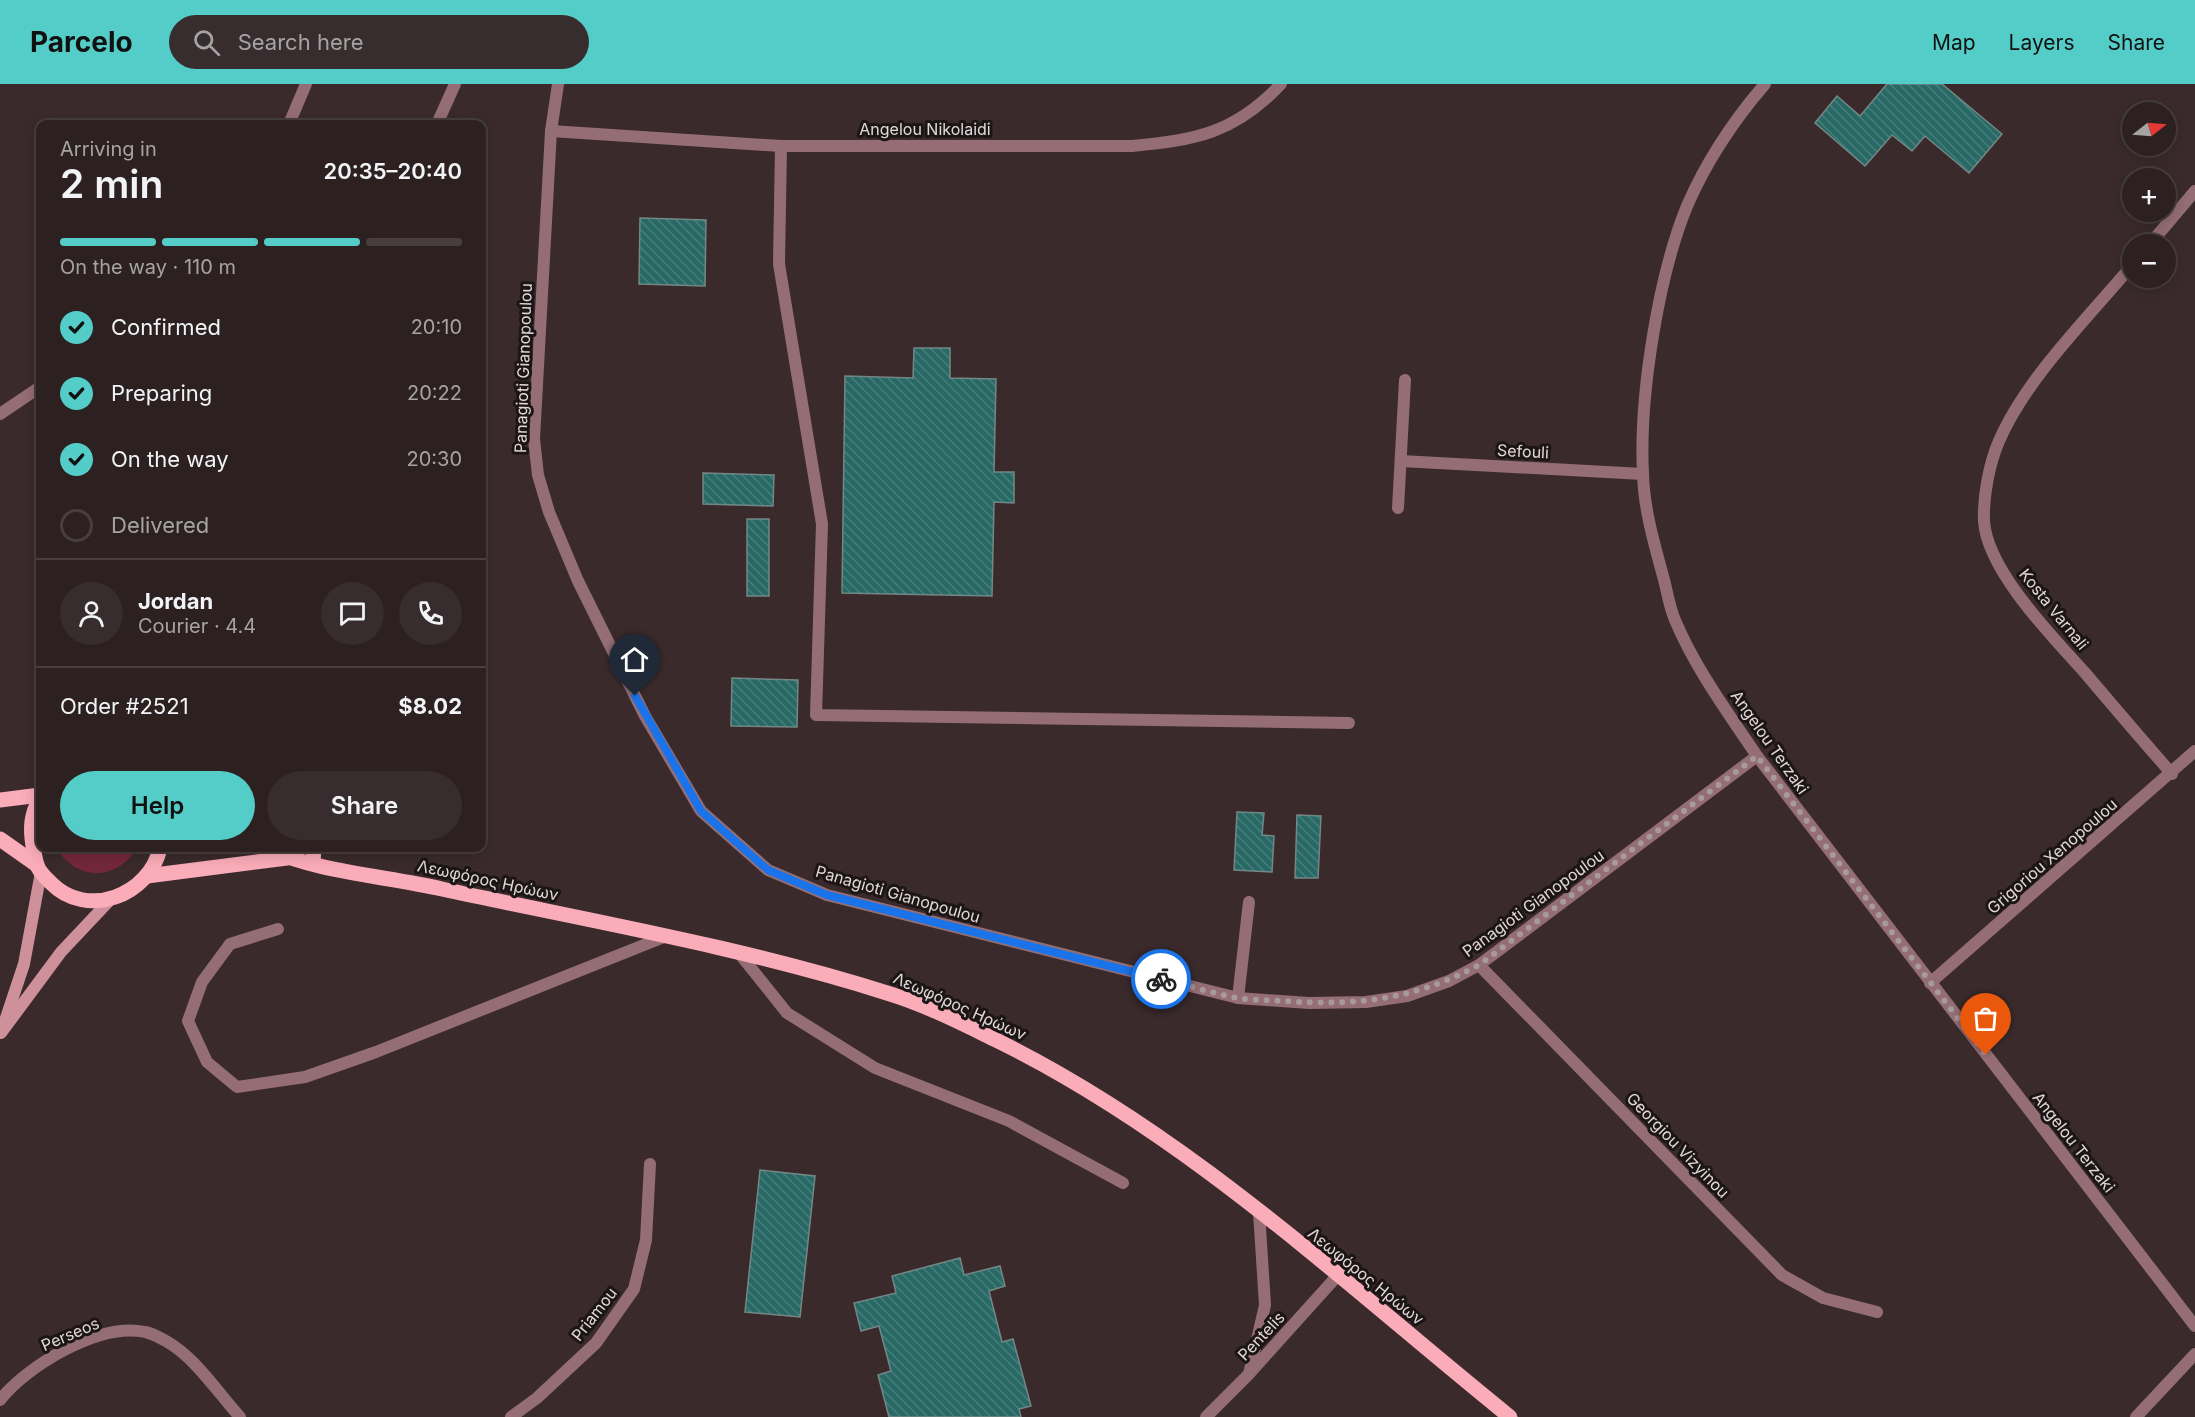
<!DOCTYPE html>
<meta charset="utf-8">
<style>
body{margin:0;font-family:Inter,sans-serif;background:#382d2e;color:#f1f3f6;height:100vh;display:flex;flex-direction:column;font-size:22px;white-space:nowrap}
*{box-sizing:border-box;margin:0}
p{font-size:20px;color:#a6a3a5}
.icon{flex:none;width:33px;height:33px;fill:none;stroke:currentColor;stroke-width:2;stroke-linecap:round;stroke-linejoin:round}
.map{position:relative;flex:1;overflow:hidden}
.sheet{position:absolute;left:36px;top:36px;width:450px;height:732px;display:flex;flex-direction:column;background:#2c2021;border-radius:12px;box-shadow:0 3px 15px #0003,0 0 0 2px #483e3f}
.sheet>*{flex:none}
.needle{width:39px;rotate:73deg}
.controls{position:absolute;left:2122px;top:18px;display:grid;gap:12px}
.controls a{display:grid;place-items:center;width:54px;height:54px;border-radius:50%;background:#2c2021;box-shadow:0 3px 15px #0003,0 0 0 2px #483e3f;font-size:30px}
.pin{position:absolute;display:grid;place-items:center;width:51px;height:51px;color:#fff;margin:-62px -26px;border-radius:50% 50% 50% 0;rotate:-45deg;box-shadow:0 0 6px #0007}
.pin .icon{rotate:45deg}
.courier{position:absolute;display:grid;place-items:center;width:60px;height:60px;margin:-30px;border:4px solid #1a73e8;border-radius:50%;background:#fff;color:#222;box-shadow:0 2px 8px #0007}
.headline em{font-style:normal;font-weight:600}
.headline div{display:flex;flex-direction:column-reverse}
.headline{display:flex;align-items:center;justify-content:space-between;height:102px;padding:0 24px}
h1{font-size:39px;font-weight:600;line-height:45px}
.bar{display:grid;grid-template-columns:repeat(4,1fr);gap:9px 6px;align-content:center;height:72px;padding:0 24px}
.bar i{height:8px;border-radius:4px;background:#483e3f}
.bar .selected{background:#54cdc8}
.bar p{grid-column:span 4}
.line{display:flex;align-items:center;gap:15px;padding:0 24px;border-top:2px solid #483e3f}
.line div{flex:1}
.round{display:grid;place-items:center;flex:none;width:63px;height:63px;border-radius:32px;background:#382d2e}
ol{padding:0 24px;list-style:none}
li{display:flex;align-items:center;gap:18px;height:66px}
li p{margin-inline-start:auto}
li .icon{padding:6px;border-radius:50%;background:#54cdc8;color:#111;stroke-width:4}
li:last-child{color:#a6a3a5}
li i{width:33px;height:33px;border:3px solid #483e3f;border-radius:50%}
.action{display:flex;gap:12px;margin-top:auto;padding:12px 24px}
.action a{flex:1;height:69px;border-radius:36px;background:#54cdc8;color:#111;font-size:24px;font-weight:600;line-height:69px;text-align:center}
.action a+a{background:#382d2e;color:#f1f3f6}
header{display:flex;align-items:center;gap:36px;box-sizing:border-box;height:84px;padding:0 30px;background:#54cdc8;color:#111}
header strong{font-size:28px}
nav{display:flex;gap:33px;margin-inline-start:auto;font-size:21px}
.search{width:420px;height:54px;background:#382d2e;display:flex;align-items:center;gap:15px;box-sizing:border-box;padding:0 21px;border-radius:33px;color:#a6a3a5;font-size:22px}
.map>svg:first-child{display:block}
.green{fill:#73283a}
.building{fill:url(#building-back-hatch);stroke:#738886;stroke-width:1.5}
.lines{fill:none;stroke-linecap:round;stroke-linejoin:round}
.service{stroke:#946e74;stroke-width:12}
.minor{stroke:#946e74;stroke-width:12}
.tertiary{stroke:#946e74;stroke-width:12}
.secondary{stroke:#ce919b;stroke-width:12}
.primary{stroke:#faacb8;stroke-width:15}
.done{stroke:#a79a9c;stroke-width:6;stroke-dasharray:0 10.8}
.route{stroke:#1a73e8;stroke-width:8}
.labels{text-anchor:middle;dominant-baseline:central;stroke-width:6;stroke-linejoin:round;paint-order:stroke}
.street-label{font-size:16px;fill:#e2d7d9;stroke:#1c1516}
</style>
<header>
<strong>Parcelo</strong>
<div class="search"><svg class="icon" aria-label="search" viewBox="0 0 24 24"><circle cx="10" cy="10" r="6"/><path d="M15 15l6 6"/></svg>Search here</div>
<nav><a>Map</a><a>Layers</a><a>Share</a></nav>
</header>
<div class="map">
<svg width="2195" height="1333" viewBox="0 0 2195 1333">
<defs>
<pattern id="building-back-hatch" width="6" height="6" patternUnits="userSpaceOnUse" patternTransform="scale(1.5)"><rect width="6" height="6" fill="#286966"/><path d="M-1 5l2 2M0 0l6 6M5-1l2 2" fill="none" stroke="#477e7b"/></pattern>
</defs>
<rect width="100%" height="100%" fill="#3a2a2c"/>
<path class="green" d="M56 764H137C117 797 77 798 56 764Z"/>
<g class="building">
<polygon points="1887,0 1942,0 2002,50 1969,89 1925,52 1912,67 1892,51 1865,82 1815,39 1837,12 1860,32"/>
<polygon points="640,134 706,136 705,202 639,200"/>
<polygon points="914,264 950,264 950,294 996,295 994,388 1014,388 1014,419 994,418 992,512 842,509 845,292 913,294"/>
<polygon points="703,389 774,391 773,422 703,420"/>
<rect x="747" y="435" width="22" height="77"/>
<polygon points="732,594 798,596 797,643 731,642"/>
<polygon points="1237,728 1264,729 1262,751 1274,752 1272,788 1234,786"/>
<polygon points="1297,731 1321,732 1318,794 1295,794"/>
<polygon points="760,1086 815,1092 800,1233 745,1228"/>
<polygon points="960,1174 964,1191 1000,1182 1005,1202 989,1207 1002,1258 1013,1255 1031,1322 1019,1325 1021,1333 889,1333 878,1291 891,1287 879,1242 861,1247 854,1219 896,1209 892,1192"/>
</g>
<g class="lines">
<g class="service">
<polyline points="781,62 779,180 822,440 816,631 1349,639"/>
<polyline points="278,845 230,860 202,898 188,937 207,978 237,1003 305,993 376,968 664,853"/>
<polyline points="739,869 787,929 875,984 1009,1037 1123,1099"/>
<polyline points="1238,914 1249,818"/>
</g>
<g class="minor">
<polyline points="558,0 551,47 534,355 538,391 549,428 578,497 645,632 701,727 768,786 827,811 1238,914 1309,919 1366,918 1407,912 1449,897 1479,881 1757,672"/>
<path d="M1765 0C1734 36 1706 78 1687 122 1658 193 1639 313 1643 390 1644 425 1654 459 1663 492 1667 506 1669 522 1675 536 1695 584 1728 629 1757 672L2195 1242"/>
<polyline points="289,40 306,0"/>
<path d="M551 47 781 62H1132C1196 56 1235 49 1281 0"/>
<polyline points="2150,160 2195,107"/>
<path d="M2133 180C2088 234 2027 293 1999 357 1989 380 1983 413 1984 437 1987 487 2054 554 2086 590 2114 623 2143 657 2172 690"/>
<polyline points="0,330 40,303"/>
<polyline points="1401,377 1643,390"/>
<polyline points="1398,424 1405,296"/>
<polyline points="1479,881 1782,1191 1823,1214 1877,1228"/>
<polyline points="1930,899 2195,667"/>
<path d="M0 1316C27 1282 99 1238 145 1248 152 1249 160 1254 166 1257 195 1273 218 1309 240 1333"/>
<polyline points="511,1333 537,1314 596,1259 634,1205 646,1156 650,1080"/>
<polyline points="2136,1333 2195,1270"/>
</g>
<g class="tertiary">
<polyline points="437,40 455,0"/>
<polyline points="1249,1290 1265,1221 1259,1128"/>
<polyline points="1206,1333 1248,1291 1338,1191"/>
</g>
<g class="secondary">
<polyline points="5,937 24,880 41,788"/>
<polyline points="1,949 61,868 111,815"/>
</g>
<g class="primary">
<path d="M40 714C31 731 30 743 33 762 34 768 35 775 37 781 39 788 46 794 51 799 87 836 150 811 160 764"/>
<polyline points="0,716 40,711"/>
<polyline points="0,755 37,781"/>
<path d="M265 764C317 788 385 792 442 805 590 837 742 863 887 909 924 920 961 939 996 956 1188 1050 1345 1200 1510 1333"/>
<polyline points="313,779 314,764"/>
<polyline points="147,792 287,774"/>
</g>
</g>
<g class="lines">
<path class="done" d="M1161 895C1186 901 1212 909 1237 914 1252 916 1268 916 1283 917 1356 922 1414 916 1479 881L1757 672 1986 971"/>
<polyline class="route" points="635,612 701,727 768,786 827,811 1161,895"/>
</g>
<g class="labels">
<g class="street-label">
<text x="925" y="45">Angelou Nikolaidi</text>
<text transform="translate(523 284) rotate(-88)">Panagioti Gianopoulou</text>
<text transform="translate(1523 367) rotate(3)">Sefouli</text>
<text transform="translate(2054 525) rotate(51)">Kosta Varnali</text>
<text transform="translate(1770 658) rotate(55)">Angelou Terzaki</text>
<text transform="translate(2052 772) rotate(-41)">Grigoriou Xenopoulou</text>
<text transform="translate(488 796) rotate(12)">Λεωφόρος Ηρώων</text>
<text transform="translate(898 810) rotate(16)">Panagioti Gianopoulou</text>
<text transform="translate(1533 819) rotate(-36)">Panagioti Gianopoulou</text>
<text transform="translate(960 922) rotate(24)">Λεωφόρος Ηρώων</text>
<text transform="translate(2074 1058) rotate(52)">Angelou Terzaki</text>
<text transform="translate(1678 1061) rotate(46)">Georgiou Vizyinou</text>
<text transform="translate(1366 1192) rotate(39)">Λεωφόρος Ηρώων</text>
<text transform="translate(594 1230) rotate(-52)">Priamou</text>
<text transform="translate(70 1250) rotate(-23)">Perseos</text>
<text transform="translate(1261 1252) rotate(-47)">Pentelis</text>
</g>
</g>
</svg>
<div class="controls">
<a><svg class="needle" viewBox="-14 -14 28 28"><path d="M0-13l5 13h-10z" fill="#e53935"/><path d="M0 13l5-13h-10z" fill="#a6a3a5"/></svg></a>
<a>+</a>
<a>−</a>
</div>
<div class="pin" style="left:1986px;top:971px;background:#ea580c"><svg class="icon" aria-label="bag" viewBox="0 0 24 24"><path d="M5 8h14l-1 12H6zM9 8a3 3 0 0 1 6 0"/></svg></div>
<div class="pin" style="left:635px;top:612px;background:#1f2937"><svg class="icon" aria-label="home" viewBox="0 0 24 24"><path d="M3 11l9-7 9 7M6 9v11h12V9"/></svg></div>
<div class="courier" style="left:1161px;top:895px"><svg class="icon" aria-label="bike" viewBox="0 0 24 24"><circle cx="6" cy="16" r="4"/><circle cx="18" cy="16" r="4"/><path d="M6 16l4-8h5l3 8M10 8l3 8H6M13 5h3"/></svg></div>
<section class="sheet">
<div class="headline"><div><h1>2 min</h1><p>Arriving in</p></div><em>20:35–20:40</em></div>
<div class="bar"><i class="selected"></i><i class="selected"></i><i class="selected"></i><i></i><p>On the way · 110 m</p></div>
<ol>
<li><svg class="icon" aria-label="check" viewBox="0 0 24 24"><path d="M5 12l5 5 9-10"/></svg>Confirmed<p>20:10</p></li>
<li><svg class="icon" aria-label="check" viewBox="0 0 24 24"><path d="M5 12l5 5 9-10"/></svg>Preparing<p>20:22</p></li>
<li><svg class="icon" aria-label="check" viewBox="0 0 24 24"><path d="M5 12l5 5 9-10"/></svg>On the way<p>20:30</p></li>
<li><i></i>Delivered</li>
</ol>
<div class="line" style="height:108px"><a class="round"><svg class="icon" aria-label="person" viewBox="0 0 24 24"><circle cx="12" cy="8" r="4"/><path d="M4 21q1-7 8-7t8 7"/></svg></a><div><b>Jordan</b><p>Courier · 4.4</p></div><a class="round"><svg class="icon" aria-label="chat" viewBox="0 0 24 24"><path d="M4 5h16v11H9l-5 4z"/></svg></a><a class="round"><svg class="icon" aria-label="phone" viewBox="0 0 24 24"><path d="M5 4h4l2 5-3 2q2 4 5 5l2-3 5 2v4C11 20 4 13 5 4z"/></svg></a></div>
<div class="line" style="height:78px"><div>Order #2521</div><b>$8.02</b></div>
<div class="action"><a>Help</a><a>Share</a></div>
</section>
</div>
